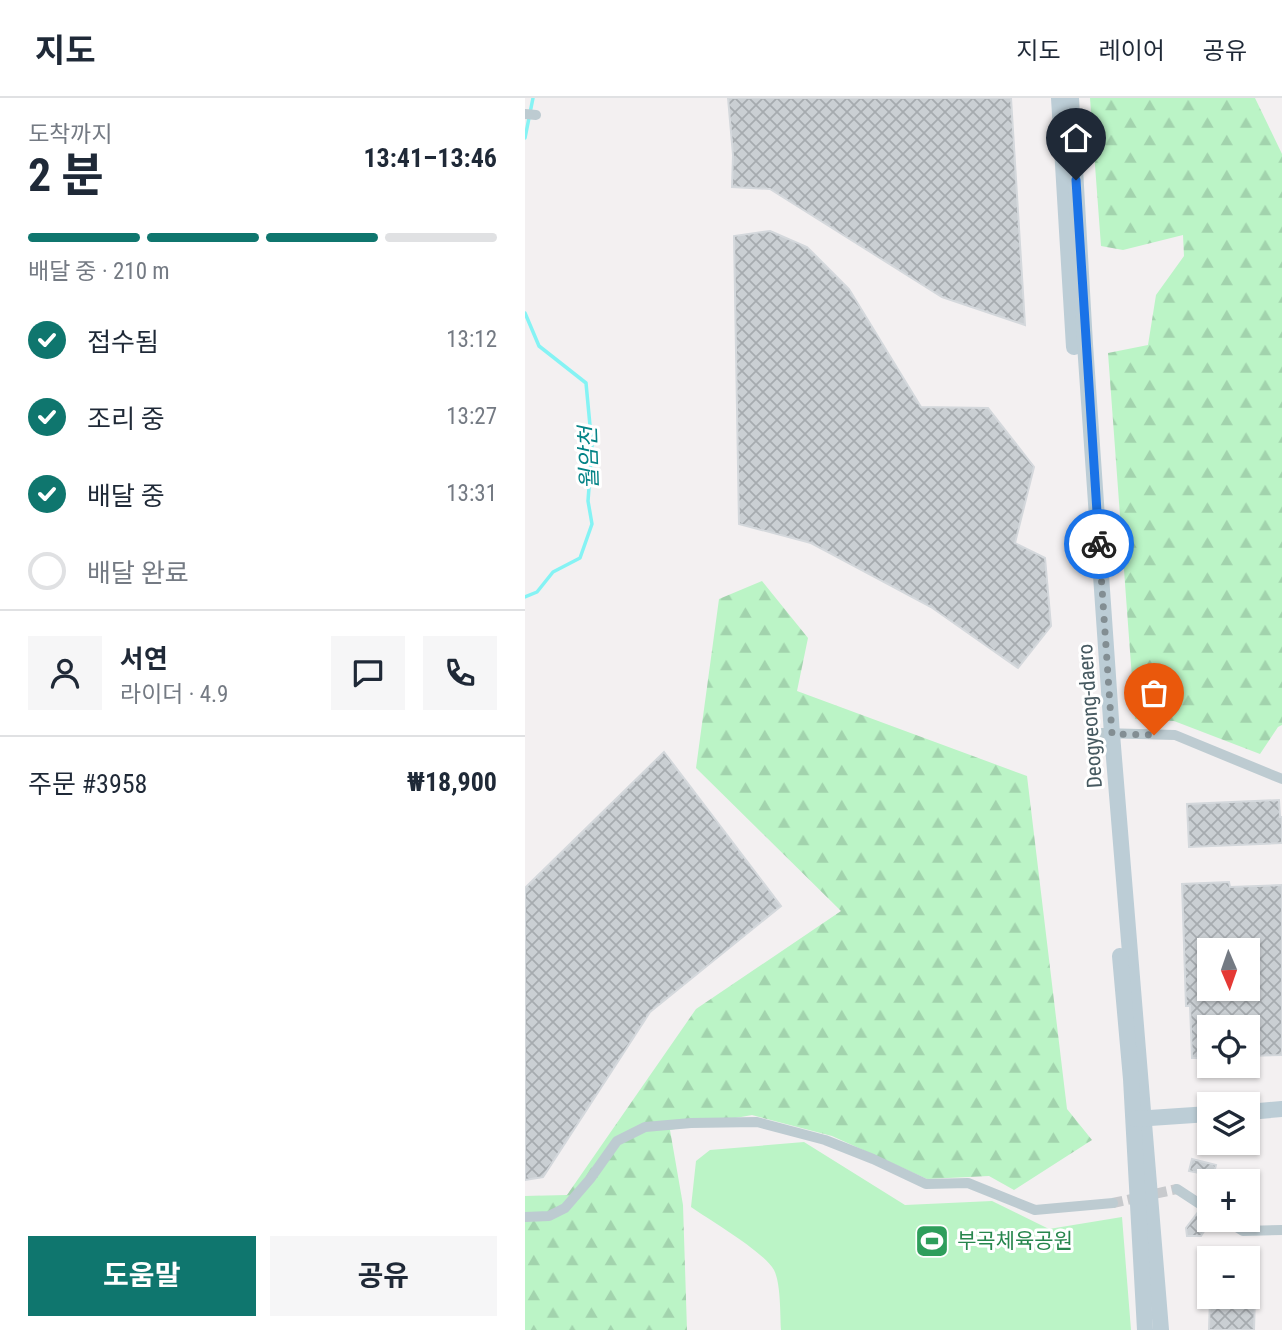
<!DOCTYPE html>
<html lang="ko">
<meta charset="utf-8">
<style>
body{margin:0;font-family:"Roboto Condensed","Noto Sans KR",sans-serif;background:#f6f6f7;color:#1f2937;height:100vh;display:flex;flex-direction:column;font-size:26px;white-space:nowrap}
*{box-sizing:border-box;margin:0}
p{font-size:23px;color:#747a83}
.icon{flex:none;width:38px;height:38px;fill:none;stroke:currentColor;stroke-width:2;stroke-linecap:round;stroke-linejoin:round}
.map{position:relative;flex:1;overflow:hidden}
.sheet{display:flex;flex-direction:column;background:#fff;width:525px}
.sheet>*{flex:none}
.needle{width:46px;rotate:178deg}
.controls{position:absolute;left:672px;top:840px;display:grid;gap:14px}
.controls a{display:grid;place-items:center;width:63px;height:63px;border-radius:0px;background:#fff;box-shadow:0 2px 5px #0004;font-size:35px}
.pin{position:absolute;display:grid;place-items:center;width:60px;height:60px;color:#fff;margin:-72px -30px;border-radius:50% 50% 50% 0;rotate:-45deg;box-shadow:0 0 7px #0007}
.pin .icon{rotate:45deg}
.courier{position:absolute;display:grid;place-items:center;width:70px;height:70px;margin:-35px;border:5px solid #1a73e8;border-radius:50%;background:#fff;color:#222;box-shadow:0 2px 9px #0007}
.overview em{font-style:normal;font-weight:700}
.overview div{display:flex;flex-direction:column-reverse}
.overview{display:flex;align-items:center;justify-content:space-between;height:119px;padding:0 28px}
h1{font-size:46px;font-weight:700;line-height:52px}
.bar{display:grid;grid-template-columns:repeat(4,1fr);gap:10px 7px;align-content:center;height:84px;padding:0 28px}
.bar i{height:9px;border-radius:5px;background:#e0e1e3}
.bar .selected{background:#0f766e}
.bar p{grid-column:span 4}
.line{display:flex;align-items:center;gap:18px;padding:0 28px;border-top:2px solid #e0e1e3}
.line div{flex:1}
.round{display:grid;place-items:center;flex:none;width:74px;height:74px;border-radius:0px;background:#f6f6f7}
ol{padding:0 28px;list-style:none}
li{display:flex;align-items:center;gap:21px;height:77px}
li p{margin-inline-start:auto}
li .icon{padding:7px;border-radius:50%;background:#0f766e;color:#fff;stroke-width:4}
li:last-child{color:#747a83}
li i{width:38px;height:38px;border:4px solid #e0e1e3;border-radius:50%}
.action{display:flex;gap:14px;margin-top:auto;padding:14px 28px}
.action a{flex:1;height:80px;border-radius:0px;background:#0f766e;color:#fff;font-size:28px;font-weight:700;line-height:80px;text-align:center}
.action a+a{background:#f6f6f7;color:#1f2937}
header{display:flex;align-items:center;gap:42px;box-sizing:border-box;height:98px;padding:0 35px;background:#fff;border-bottom:2px solid #e0e1e3}
header strong{font-size:33px}
nav{display:flex;gap:38px;margin-inline-start:auto;font-size:24px}
main{display:flex;flex:1;min-height:0}
.map>svg:first-child{display:block}
.grass{fill:#bbf4c6}
.forest{fill:url(#forest-firs)}
.lines{fill:none;stroke-linecap:round;stroke-linejoin:round}
.stream{stroke:#85f3f4;stroke-width:3.5}
.building{fill:url(#building-cross-hatch);stroke:#d4d8dc;stroke-width:2;fill-rule:evenodd}
.street-tunnel{stroke:#c8cacd;stroke-width:10;stroke-dasharray:10 5;stroke-linecap:butt}
.street{stroke:#bdcbd1;stroke-width:10}
.secondary{stroke:#bccdd6;stroke-width:16}
.done{stroke:#838e93;stroke-width:7;stroke-dasharray:0 12.6}
.route{stroke:#1a73e8;stroke-width:9}
.labels{text-anchor:middle;dominant-baseline:central;stroke-width:6;stroke-linejoin:round;paint-order:stroke}
.street-label{font-size:21px;fill:#465960;stroke:#fff}
.leisure-label{font-size:21px;fill:#27864d;stroke:#fff;text-anchor:start}
.water-label{font-size:23px;font-style:italic;fill:#058487;stroke:#fff}
</style>
<header>
<strong>지도</strong>
<nav><a>지도</a><a>레이어</a><a>공유</a></nav>
</header>
<main>
<section class="sheet">
<div class="overview"><div><h1>2 분</h1><p>도착까지</p></div><em>13:41–13:46</em></div>
<div class="bar"><i class="selected"></i><i class="selected"></i><i class="selected"></i><i></i><p>배달 중 · 210 m</p></div>
<ol>
<li><svg class="icon" aria-label="check" viewBox="0 0 24 24"><path d="M5 12l5 5 9-10"/></svg>접수됨<p>13:12</p></li>
<li><svg class="icon" aria-label="check" viewBox="0 0 24 24"><path d="M5 12l5 5 9-10"/></svg>조리 중<p>13:27</p></li>
<li><svg class="icon" aria-label="check" viewBox="0 0 24 24"><path d="M5 12l5 5 9-10"/></svg>배달 중<p>13:31</p></li>
<li><i></i>배달 완료</li>
</ol>
<div class="line" style="height:126px"><a class="round"><svg class="icon" aria-label="person" viewBox="0 0 24 24"><circle cx="12" cy="8" r="4"/><path d="M4 21q1-7 8-7t8 7"/></svg></a><div><b>서연</b><p>라이더 · 4.9</p></div><a class="round"><svg class="icon" aria-label="chat" viewBox="0 0 24 24"><path d="M4 5h16v11H9l-5 4z"/></svg></a><a class="round"><svg class="icon" aria-label="phone" viewBox="0 0 24 24"><path d="M5 4h4l2 5-3 2q2 4 5 5l2-3 5 2v4C11 20 4 13 5 4z"/></svg></a></div>
<div class="line" style="height:91px"><div>주문 #3958</div><b>₩18,900</b></div>
<div class="action"><a>도움말</a><a>공유</a></div>
</section>
<div class="map">
<svg width="757" height="1232" viewBox="0 0 757 1232">
<defs>
<pattern id="forest-firs" width="22" height="20" patternUnits="userSpaceOnUse" patternTransform="scale(1.75)"><rect width="22" height="20" fill="#bbf4c6"/><path d="M5 1l3.5 6h-7zM16 11l3.5 6h-7z" fill="#a2d3ad"/></pattern>
<pattern id="building-cross-hatch" width="8" height="8" patternUnits="userSpaceOnUse" patternTransform="scale(1.75)"><rect width="8" height="8" fill="#cacfd3"/><path d="M0 0l8 8M0 8l8-8" fill="none" stroke="#a6abaf"/></pattern>
</defs>
<rect width="100%" height="100%" fill="#f3f0f1"/>
<path class="grass" d="M279 1044 380 1107 467 1103 524 1131 597 1119 606 1232H256C255 1216 256 1186 249 1172 238 1153 186 1123 166 1109L171 1063 185 1052Z"/>
<g class="forest">
<polygon points="565,0 730,0 757,56 757,627 753,629 735,656 649,623 610,621 583,255 623,247 631,197 659,158 658,137 598,152 576,148"/>
<polygon points="237,483 283,540 272,593 502,678 542,1011 567,1042 489,1092 464,1078 402,1081 307,1038 227,1017 145,1032 158,1107 162,1232 0,1232 0,1098 42,1097 171,911 316,813 171,670 194,501"/>
</g>
<g class="lines">
<g class="stream">
<polyline points="0,40 8,0"/>
<polyline points="0,215 14,248 61,285 67,349 63,403 67,426 55,460 28,474 12,494 0,499"/>
</g>
</g>
<g class="building">
<polygon points="203,0 486,0 500,227 417,199 245,91 207,89 208,57"/>
<polygon points="245,133 282,149 324,191 396,309 463,310 509,369 490,445 520,460 526,528 493,570 406,509 286,445 214,426 209,138"/>
<polygon points="139,654 256,808 125,914 18,1079 0,1082 0,790"/>
<polygon points="754,702 755,719 757,719 757,745 664,749 662,706"/>
<path d="M704 784 705 789 757 787V957L723 958V929H684V960H667L665 908H661L657 786ZM684 852H723V891H684Z"/>
<polygon points="684,1041 684,1052 675,1052 675,1042"/>
<polygon points="667,1061 691,1067 689,1075 681,1073 680,1076 664,1073"/>
<polygon points="673,1114 686,1122 676,1138 662,1138 661,1130"/>
<polygon points="685,1199 730,1199 729,1232 684,1232"/>
</g>
<g class="lines">
<polyline class="street-tunnel" points="588,1105 652,1091"/>
<g class="street">
<polyline points="0,16 11,17"/>
<polyline points="577,635 650,637 757,681"/>
<polyline points="652,1091 684,1112"/>
<polyline points="0,1119 24,1118 40,1110 65,1081 92,1043 120,1029 166,1025 232,1024 300,1042 348,1061 401,1086 443,1085 510,1112 588,1105"/>
<polyline points="700,1122 718,1133 757,1132"/>
</g>
<g class="secondary">
<polyline points="534,0 549,249"/>
<polyline points="546,0 560,246 587,636 636,1232"/>
<polyline points="595,858 606,981 620,1232"/>
<polyline points="723,1014 757,1011"/>
<polyline points="610,1021 684,1016"/>
</g>
</g>
<g class="lines">
<polyline class="done" points="574,446 587,636 629,637"/>
<polyline class="route" points="551,82 574,446"/>
</g>
<defs>
<g id="stadium-square" transform="scale(1.75)"><rect x="-9" y="-9" width="18" height="18" rx="4" fill="#2e9e5b" stroke="#fff"/><path d="M0-5a6.5 5 0 1 0 0 10a6.5 5 0 1 0 0-10ZM-3.5-1.8h7v3.6h-7Z" fill="#fff"/></g>
</defs>
<g fill-rule="evenodd">
<use href="#stadium-square" x="407" y="1143"/>
</g>
<g class="labels">
<g class="street-label">
<text transform="translate(565 618) rotate(-94)">Deogyeong-daero</text>
</g>
<g class="leisure-label">
<text x="432" y="1143">부곡체육공원</text>
</g>
<g class="water-label">
<text transform="translate(64 360) rotate(-92)">월암천</text>
</g>
</g>
</svg>
<div class="controls">
<a><svg class="needle" viewBox="-14 -14 28 28"><path d="M0-13l5 13h-10z" fill="#e53935"/><path d="M0 13l5-13h-10z" fill="#747a83"/></svg></a>
<a><svg class="icon" aria-label="locate" viewBox="0 0 24 24"><circle cx="12" cy="12" r="6"/><path d="M12 2v4M12 18v4M2 12h4M18 12h4"/></svg></a>
<a><svg class="icon" aria-label="layers" viewBox="0 0 24 24"><path d="M12 4l9 5-9 5-9-5zM3 14l9 5 9-5"/></svg></a>
<a>+</a>
<a>−</a>
</div>
<div class="pin" style="left:629px;top:637px;background:#ea580c"><svg class="icon" aria-label="bag" viewBox="0 0 24 24"><path d="M5 8h14l-1 12H6zM9 8a3 3 0 0 1 6 0"/></svg></div>
<div class="pin" style="left:551px;top:82px;background:#1f2937"><svg class="icon" aria-label="home" viewBox="0 0 24 24"><path d="M3 11l9-7 9 7M6 9v11h12V9"/></svg></div>
<div class="courier" style="left:574px;top:446px"><svg class="icon" aria-label="bike" viewBox="0 0 24 24"><circle cx="6" cy="16" r="4"/><circle cx="18" cy="16" r="4"/><path d="M6 16l4-8h5l3 8M10 8l3 8H6M13 5h3"/></svg></div>
</div>
</main>
